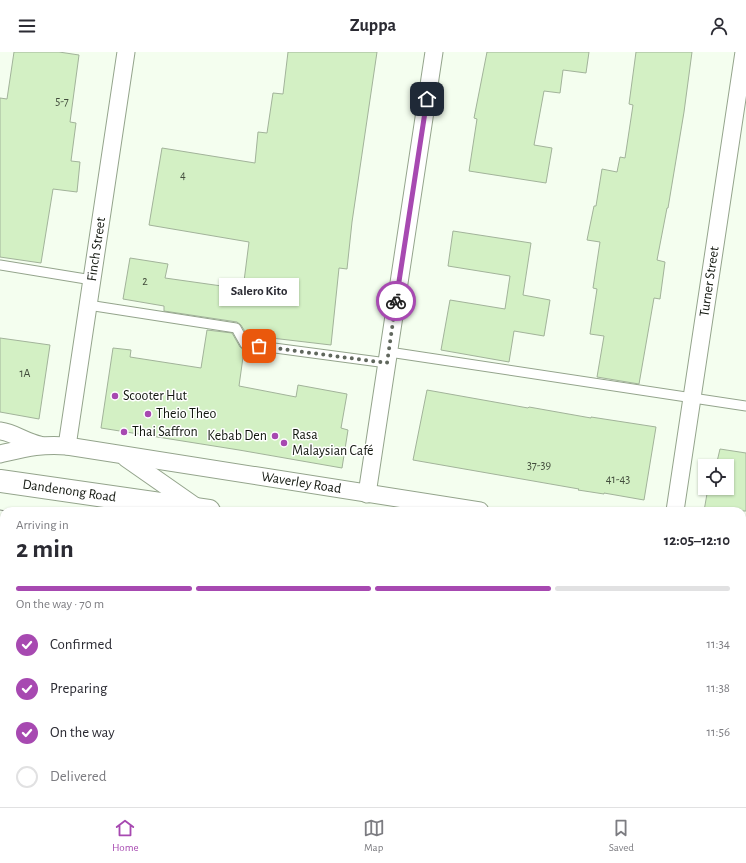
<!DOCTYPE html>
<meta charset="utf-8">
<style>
body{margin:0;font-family:"Alegreya Sans",sans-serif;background:#f7f7f7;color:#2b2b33;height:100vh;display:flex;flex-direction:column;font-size:15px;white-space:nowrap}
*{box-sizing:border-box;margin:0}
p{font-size:13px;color:#7c7c81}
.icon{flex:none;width:22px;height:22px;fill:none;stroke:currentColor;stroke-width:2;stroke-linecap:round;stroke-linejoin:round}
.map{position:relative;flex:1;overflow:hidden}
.details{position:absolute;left:0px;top:455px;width:746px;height:300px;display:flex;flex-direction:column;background:#fff;border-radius:12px 12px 0 0;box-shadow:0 1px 3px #0004}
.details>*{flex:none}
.fabs{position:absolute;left:698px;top:407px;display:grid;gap:8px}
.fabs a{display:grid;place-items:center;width:36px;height:36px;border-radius:0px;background:#fff;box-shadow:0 1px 3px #0004;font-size:20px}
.pin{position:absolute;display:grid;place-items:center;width:34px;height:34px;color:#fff;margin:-17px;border-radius:8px;box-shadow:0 2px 6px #0006}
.courier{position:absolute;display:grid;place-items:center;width:40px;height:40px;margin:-20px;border:3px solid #a749b1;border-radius:50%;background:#fff;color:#222;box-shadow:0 1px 5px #0007}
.bubble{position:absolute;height:28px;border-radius:0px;background:#fff;box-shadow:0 1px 3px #0004;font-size:13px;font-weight:700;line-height:28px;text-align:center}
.head em{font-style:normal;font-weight:700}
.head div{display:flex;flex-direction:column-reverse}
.head{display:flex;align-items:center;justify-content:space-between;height:68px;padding:0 16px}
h1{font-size:26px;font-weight:700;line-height:30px}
.bar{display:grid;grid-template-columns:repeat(4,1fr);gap:6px 4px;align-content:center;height:48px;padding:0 16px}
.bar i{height:5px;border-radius:3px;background:#e1e1e2}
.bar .current{background:#a749b1}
.bar p{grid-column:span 4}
ol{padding:0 16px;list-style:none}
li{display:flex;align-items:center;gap:12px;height:44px}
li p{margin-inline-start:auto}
li .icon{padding:4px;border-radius:50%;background:#a749b1;color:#fff;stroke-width:4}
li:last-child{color:#7c7c81}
li i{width:22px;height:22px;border:2px solid #e1e1e2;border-radius:50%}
header{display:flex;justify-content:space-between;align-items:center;height:52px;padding:0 16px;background:#fff;font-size:18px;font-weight:700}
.dock{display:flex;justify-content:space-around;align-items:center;height:56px;border-top:1px solid #e1e1e2;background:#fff;font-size:11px;color:#7c7c81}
.dock a{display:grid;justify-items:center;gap:2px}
.dock .current{color:#a749b1}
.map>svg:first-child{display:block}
.building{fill:#d3f0c4;stroke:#a2b39a}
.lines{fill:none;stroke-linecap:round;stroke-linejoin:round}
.service-casing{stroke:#94a48c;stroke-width:11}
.minor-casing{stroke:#94a48c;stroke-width:19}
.secondary-casing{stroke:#94a48c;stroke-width:24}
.trunk-casing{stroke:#94a48c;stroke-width:24}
.path{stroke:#a9b1a4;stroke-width:2.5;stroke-dasharray:3 3;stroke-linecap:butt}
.service{stroke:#fff;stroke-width:9}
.minor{stroke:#fff;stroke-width:17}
.secondary{stroke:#fff;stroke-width:22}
.trunk{stroke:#fff;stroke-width:22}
.tram{stroke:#838b7f;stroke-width:1}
.done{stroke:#60675d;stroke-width:4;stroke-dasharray:0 7.2}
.route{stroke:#a749b1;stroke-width:5}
.poi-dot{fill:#a749b1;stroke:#fff;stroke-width:1.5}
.labels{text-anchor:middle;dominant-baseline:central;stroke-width:3;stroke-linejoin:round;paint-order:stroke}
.number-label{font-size:12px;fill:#424c3c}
.street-label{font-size:14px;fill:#11160e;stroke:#fff}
.poi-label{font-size:14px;fill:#11160e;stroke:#fff;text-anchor:start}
</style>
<header><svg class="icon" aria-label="menu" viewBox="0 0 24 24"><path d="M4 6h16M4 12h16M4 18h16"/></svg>Zuppa<svg class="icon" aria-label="person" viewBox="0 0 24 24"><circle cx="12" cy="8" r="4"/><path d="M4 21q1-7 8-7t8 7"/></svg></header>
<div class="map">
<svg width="746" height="755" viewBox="0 0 746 755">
<rect width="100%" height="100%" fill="#f4feef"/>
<g class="building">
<polygon points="14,0 59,0 79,3 70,70 76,71 71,109 80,110 77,140 53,137 41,211 0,205 0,46 7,47"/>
<polygon points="288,0 377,0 352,170 347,217 339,216 331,293 263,285 263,288 249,286 241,273 237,270 164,259 164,254 123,247 130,206 168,212 165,226 243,237 249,190 149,173 162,96 255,111 258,80 267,81 273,41 283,42"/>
<polygon points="487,0 589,0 586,21 563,18 560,41 544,39 534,93 552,96 546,131 469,119 477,67 474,66"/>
<polygon points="636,0 692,0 684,60 668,156 667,156 657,208 665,210 660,247 654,246 639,332 597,325 604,284 590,282 597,237 593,236 600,190 587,188 594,154 596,154 602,117 617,120 620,105 625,106 633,53 629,52"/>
<polygon points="453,179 531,191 523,243 550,248 544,284 514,279 509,310 441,298 450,248 505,257 510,224 448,214"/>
<polygon points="207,278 232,281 240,295 244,298 239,334 296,345 298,333 347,342 341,376 348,378 342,416 239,398 101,376 113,296 131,298 130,305 201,316"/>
<polygon points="0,286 50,293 39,367 0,360"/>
<polygon points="427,338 528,356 529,355 591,366 591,365 656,375 644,448 604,441 604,442 578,438 579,437 413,408"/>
<polygon points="720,397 746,401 746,459 704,459 708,436 727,436 727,414 716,414"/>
</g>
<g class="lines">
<g class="service-casing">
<g id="service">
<polyline points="0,213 92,228"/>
<polyline points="88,253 236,276 245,292 387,311"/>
<polyline points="389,300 746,354"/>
<polyline points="26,755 27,751"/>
</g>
</g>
<g class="minor-casing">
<g id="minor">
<path d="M0 379C15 381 25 390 40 393"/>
<path id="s1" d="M67 394 126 0"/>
<path id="s2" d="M0 402C26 396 40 392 67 394L480 459"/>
<polyline points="126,406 199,457"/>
<polyline points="367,442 434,0"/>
<path id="s3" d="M675 459 744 0"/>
<polyline points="742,499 746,500"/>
</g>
</g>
<g class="secondary-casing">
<g id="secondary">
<polyline points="742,536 746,533"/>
<polyline points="742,625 746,621"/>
</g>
</g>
<g class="trunk-casing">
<g id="trunk">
<path id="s4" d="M0 429 209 459"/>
<polyline points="0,504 4,504"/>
<polyline points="742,639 746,641"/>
<polyline points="742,701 746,703"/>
</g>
</g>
<g class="path">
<polyline points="742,669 746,666"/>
<polyline points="0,712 4,712"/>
<polyline points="250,755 251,751"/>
<polyline points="699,755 700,751"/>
</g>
<use href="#service" class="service"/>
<use href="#minor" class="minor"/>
<use href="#secondary" class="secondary"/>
<use href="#trunk" class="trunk"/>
<g class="tram">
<polyline points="0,458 6,459"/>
<polyline points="0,470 4,470"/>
<polyline points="742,563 746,558"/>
<polyline points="742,579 746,575"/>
</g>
</g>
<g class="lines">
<polyline class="done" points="259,294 387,311 396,249"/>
<polyline class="route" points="396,249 427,47"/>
</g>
<g class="poi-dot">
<circle cx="115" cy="344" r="4"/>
<circle cx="148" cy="362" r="4"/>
<circle cx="124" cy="380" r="4"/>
<circle cx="275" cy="384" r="4"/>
<circle cx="284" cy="391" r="4"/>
</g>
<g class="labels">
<g class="number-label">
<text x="62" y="49">5-7</text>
<text x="183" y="123">4</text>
<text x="145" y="229">2</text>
<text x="25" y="321">1A</text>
<text x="539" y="413">37-39</text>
<text x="618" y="427">41-43</text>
</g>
<g class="street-label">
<text stroke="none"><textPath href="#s1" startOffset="199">Finch Street</textPath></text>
<text stroke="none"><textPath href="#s3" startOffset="232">Turner Street</textPath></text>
<text stroke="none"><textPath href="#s2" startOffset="305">Waverley Road</textPath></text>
<text stroke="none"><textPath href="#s4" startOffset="70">Dandenong Road</textPath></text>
</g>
<g class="poi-label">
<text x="123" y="344">Scooter Hut</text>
<text x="156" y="362">Theio Theo</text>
<text x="132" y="380">Thai Saffron</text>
<text x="292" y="383">Rasa<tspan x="292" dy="16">Malaysian Café</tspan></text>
<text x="267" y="384" text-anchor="end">Kebab Den</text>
</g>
</g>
</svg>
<div class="fabs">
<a><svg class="icon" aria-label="locate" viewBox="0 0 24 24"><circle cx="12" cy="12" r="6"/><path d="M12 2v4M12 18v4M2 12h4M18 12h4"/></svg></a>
</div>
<div class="pin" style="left:259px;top:294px;background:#ea580c"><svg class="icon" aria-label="bag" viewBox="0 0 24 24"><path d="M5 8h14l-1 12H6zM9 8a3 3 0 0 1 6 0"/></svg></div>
<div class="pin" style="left:427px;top:47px;background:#1f2937"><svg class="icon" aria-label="home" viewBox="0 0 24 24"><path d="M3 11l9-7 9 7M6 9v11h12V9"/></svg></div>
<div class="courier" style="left:396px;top:249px"><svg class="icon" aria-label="bike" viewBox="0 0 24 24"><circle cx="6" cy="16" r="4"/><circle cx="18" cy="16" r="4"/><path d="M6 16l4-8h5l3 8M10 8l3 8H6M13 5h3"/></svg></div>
<div class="bubble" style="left:219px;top:226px;width:80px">Salero Kito</div>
<section class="details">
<div class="head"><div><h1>2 min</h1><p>Arriving in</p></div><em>12:05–12:10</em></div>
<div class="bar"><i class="current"></i><i class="current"></i><i class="current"></i><i></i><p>On the way · 70 m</p></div>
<ol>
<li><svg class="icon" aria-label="check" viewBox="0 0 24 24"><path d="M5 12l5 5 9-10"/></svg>Confirmed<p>11:34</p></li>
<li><svg class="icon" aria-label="check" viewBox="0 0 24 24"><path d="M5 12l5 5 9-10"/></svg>Preparing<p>11:38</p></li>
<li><svg class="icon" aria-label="check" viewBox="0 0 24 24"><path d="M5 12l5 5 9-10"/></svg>On the way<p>11:56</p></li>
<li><i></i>Delivered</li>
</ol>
</section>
</div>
<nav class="dock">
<a class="current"><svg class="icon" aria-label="home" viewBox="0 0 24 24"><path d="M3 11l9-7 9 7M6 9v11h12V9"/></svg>Home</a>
<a><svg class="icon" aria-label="map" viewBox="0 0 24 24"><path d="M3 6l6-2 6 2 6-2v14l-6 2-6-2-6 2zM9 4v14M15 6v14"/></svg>Map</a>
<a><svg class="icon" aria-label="saved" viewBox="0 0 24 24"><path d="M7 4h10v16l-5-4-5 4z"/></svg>Saved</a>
</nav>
